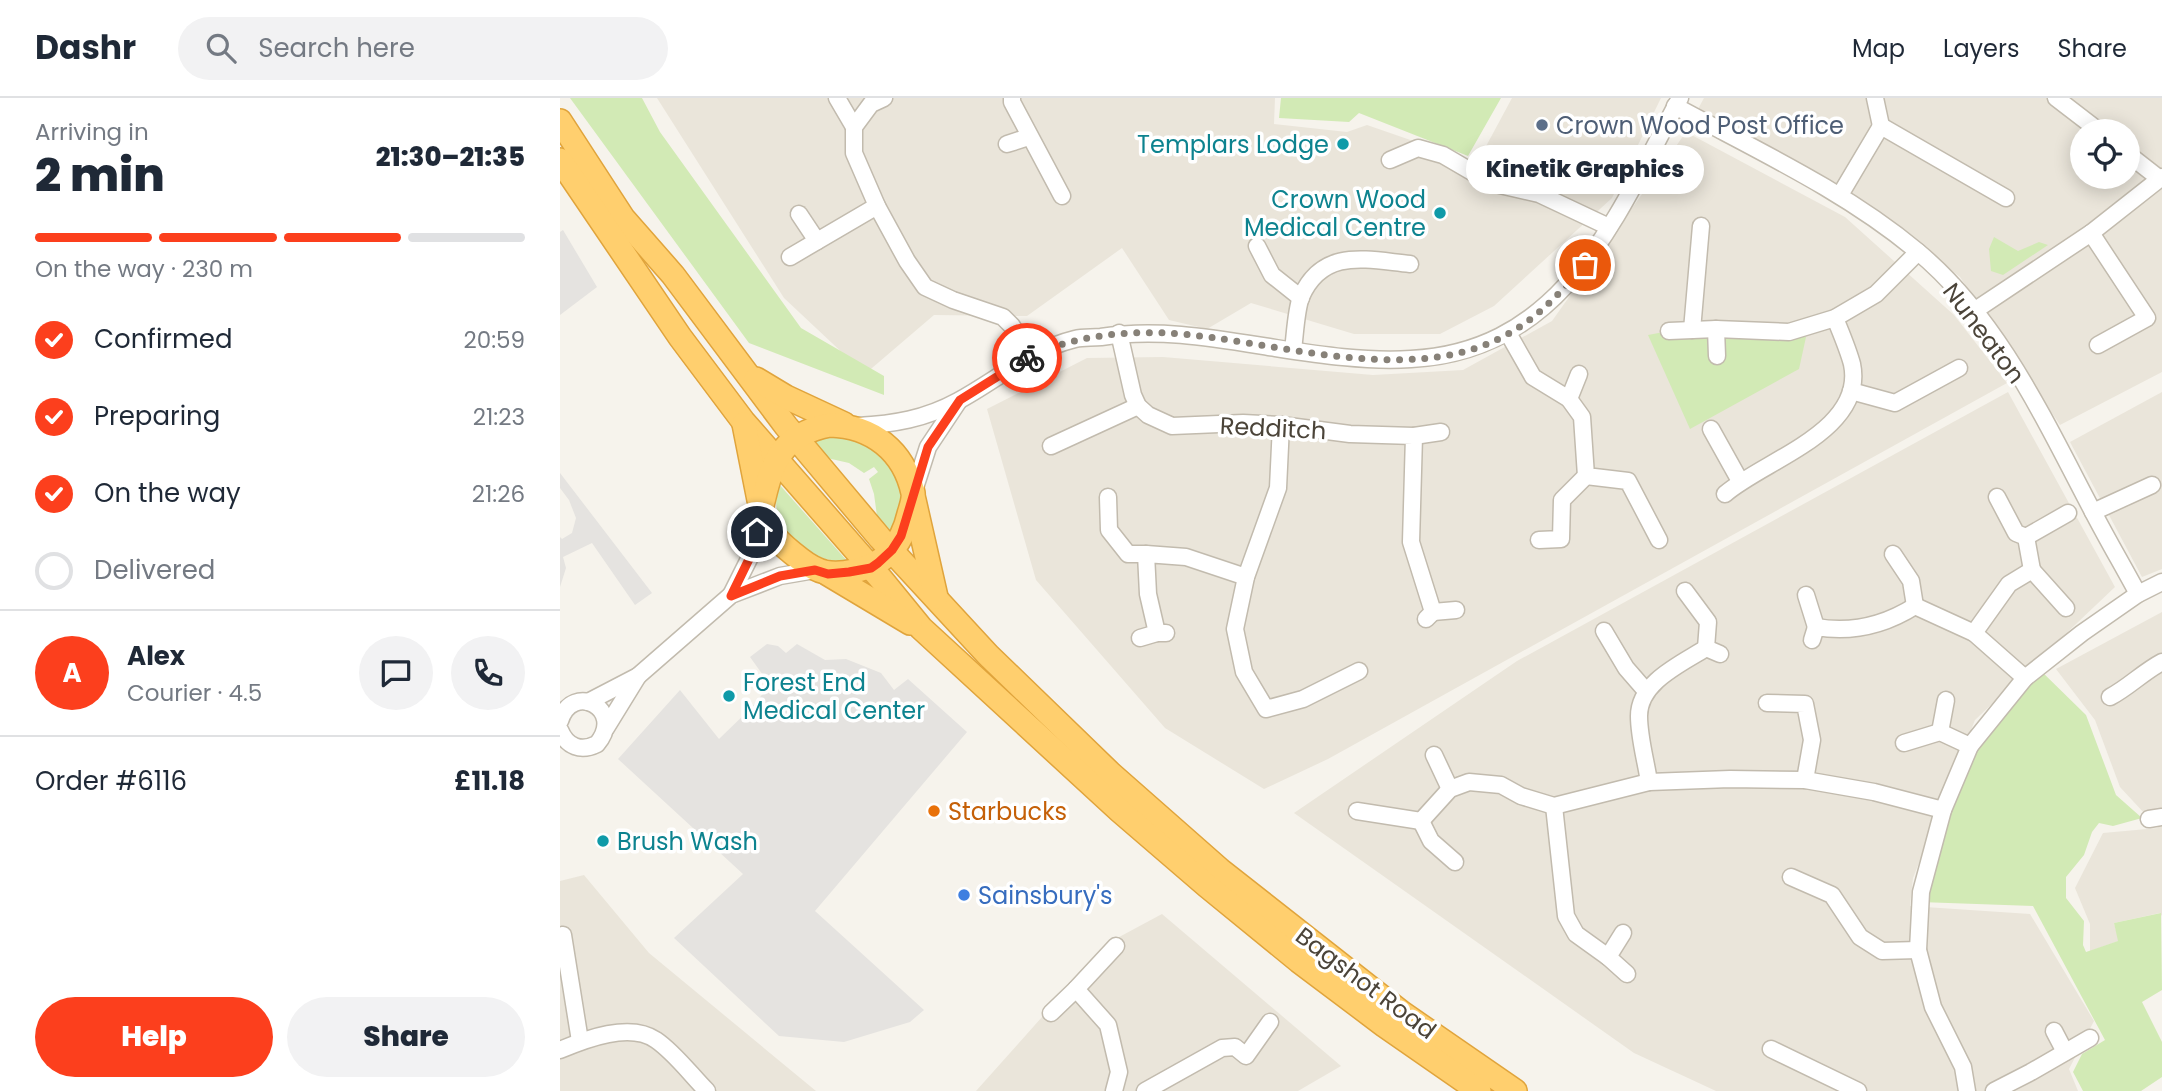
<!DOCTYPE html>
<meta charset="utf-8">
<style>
body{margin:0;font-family:Poppins,sans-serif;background:#f2f2f3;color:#1f2937;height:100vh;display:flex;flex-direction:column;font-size:26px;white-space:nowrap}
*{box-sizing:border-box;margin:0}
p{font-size:23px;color:#747a83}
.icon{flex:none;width:38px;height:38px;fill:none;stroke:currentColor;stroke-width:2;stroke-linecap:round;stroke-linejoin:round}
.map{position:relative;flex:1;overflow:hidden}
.panel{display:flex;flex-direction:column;background:#fff;width:560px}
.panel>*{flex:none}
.fabs{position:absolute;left:1510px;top:21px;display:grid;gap:14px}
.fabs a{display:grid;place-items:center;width:70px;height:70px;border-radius:50%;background:#fff;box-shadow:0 4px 18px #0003;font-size:35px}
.pin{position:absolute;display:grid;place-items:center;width:60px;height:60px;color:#fff;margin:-30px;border:4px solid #fff;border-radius:50%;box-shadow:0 2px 7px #0007}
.courier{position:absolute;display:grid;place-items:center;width:70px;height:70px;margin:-35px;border:5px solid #fc3f1d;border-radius:50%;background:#fff;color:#222;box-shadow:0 2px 9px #0007}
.bubble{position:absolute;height:49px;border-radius:24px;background:#fff;box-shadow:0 4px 18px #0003;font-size:23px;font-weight:800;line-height:49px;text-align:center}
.summary em{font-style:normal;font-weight:800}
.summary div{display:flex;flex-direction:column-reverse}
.summary{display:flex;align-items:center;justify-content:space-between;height:119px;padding:0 35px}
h1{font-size:46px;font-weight:800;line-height:52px}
.bar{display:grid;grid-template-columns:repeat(4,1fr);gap:10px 7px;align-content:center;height:84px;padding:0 35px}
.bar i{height:9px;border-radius:5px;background:#e0e1e3}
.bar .selected{background:#fc3f1d}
.bar p{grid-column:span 4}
.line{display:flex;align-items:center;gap:18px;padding:0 35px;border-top:2px solid #e0e1e3}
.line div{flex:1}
.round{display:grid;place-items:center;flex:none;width:74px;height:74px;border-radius:37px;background:#f2f2f3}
ol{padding:0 35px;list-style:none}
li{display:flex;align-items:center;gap:21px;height:77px}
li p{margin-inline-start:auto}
li .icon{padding:7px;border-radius:50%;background:#fc3f1d;color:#fff;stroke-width:4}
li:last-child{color:#747a83}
li i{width:38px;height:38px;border:4px solid #e0e1e3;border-radius:50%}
.button{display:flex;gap:14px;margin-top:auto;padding:14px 35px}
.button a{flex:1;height:80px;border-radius:42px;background:#fc3f1d;color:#fff;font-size:28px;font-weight:800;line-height:80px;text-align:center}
.button a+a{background:#f2f2f3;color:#1f2937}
header{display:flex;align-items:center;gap:42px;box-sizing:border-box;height:98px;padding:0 35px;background:#fff;border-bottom:2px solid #e0e1e3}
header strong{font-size:33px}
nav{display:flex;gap:38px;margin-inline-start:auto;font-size:24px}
.search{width:490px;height:63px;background:#f2f2f3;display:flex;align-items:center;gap:18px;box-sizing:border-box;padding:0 24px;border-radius:38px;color:#747a83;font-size:26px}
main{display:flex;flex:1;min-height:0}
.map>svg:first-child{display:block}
.residential{fill:#eae5da;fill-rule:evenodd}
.green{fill:#d2eab5}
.parking{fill:#e5e3e0}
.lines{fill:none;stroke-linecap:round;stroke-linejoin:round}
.minor-casing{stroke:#c2bbae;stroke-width:19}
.highway-casing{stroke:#e0a43c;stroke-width:26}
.minor{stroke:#fff;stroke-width:16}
.highway{stroke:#ffcf6e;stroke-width:23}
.done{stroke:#878178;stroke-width:7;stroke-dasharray:0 12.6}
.route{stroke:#fc3f1d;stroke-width:9}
.service-dot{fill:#5c6f8a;stroke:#fff;stroke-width:2.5}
.culture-dot{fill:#0f9aa8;stroke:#fff;stroke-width:2.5}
.food-dot{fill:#e8710a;stroke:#fff;stroke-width:2.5}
.shop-dot{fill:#3f7fe0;stroke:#fff;stroke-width:2.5}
.labels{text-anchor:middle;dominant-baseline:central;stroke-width:7;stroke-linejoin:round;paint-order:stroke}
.service-label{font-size:24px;fill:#4e5e75;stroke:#fff;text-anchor:start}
.culture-label{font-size:24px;fill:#0d838f;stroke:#fff;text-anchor:end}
.street-label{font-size:24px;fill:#4b4439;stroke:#fff}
.food-label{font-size:24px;fill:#c56008;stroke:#fff;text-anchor:start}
.shop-label{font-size:24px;fill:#366cbe;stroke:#fff;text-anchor:start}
</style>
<header>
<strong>Dashr</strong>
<div class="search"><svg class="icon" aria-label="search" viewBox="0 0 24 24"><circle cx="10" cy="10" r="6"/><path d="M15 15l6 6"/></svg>Search here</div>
<nav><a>Map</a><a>Layers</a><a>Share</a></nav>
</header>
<main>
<section class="panel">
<div class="summary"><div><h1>2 min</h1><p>Arriving in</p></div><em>21:30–21:35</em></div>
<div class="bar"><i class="selected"></i><i class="selected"></i><i class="selected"></i><i></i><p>On the way · 230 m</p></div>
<ol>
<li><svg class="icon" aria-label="check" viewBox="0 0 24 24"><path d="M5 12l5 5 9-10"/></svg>Confirmed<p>20:59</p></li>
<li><svg class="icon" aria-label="check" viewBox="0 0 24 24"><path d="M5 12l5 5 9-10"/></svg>Preparing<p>21:23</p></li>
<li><svg class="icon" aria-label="check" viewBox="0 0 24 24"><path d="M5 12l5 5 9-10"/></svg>On the way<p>21:26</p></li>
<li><i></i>Delivered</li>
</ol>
<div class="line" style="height:126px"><b class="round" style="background:#fc3f1d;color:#fff">A</b><div><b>Alex</b><p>Courier · 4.5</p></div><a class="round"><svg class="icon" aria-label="chat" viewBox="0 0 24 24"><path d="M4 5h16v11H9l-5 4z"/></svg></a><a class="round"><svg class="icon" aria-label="phone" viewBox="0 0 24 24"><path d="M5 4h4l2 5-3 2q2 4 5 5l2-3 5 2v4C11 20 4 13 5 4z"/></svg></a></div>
<div class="line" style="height:91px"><div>Order #6116</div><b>£11.18</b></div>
<div class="button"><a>Help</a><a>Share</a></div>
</section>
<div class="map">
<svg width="1602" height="993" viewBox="0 0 1602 993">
<rect width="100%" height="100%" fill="#f6f3ec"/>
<g class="residential">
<polygon points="97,0 715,0 714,26 787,34 807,27 917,65 952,0 1101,0 1052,100 934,208 880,236 794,236 691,205 647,231 609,222 562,150 467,218 374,217 305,276 224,200"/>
<path d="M1144 0H1602V274L1500 327 1400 179 1302 103 1138 11ZM1522 33H1568V79H1522Z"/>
<polygon points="1126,34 1285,119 1394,217 1447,285 768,661 704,691 605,630 476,482 427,311 527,260 603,259 813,277 903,272 992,223"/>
<polygon points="1448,294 1555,489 1415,622 1353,780 1350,808 1470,816 1534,923 1509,971 1518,993 1156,993 1074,955 734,715 957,563"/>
<polygon points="1602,294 1602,471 1582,479 1510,344"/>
<polygon points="1602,514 1602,818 1600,815 1554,825 1559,843 1530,853 1530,826 1515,790 1543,735 1598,730 1560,689 1535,622 1496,571"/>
<polygon points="24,777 89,855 256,993 0,993 0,783"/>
<polygon points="602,816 781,968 738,993 416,993 548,845"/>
</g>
<g class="green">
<polygon points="10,0 82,0 100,34 241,230 324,278 324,297 189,245"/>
<polygon points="721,0 941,0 908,58 799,15 789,24 719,20"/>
<polygon points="1434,139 1458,153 1479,144 1488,147 1443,177 1431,173 1429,151"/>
<polygon points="1109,233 1229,234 1246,239 1239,271 1130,331 1088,237"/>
<path d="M268 338C326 337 356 382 333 435L317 418 314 396 309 381 318 374 314 369 304 375 289 365 267 360 254 343Z"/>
<path d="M218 385 288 464C258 464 222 446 217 413 215 404 217 394 218 385Z"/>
<polygon points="1477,569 1526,617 1556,697 1582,720 1553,728 1539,725 1532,734 1524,757 1506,779 1506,800 1524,823 1523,847 1526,854 1558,843 1554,825 1601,815 1602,892 1582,904 1602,944 1602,979 1581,993 1523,993 1513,974 1522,956 1545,942 1473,808 1360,804 1410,648"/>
</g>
<g class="parking">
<polygon points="3,132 37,189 0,217 0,134"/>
<polygon points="0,375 92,495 75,507 32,445 3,459 6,470 0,489 0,439 2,441 12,435 16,420 9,402 0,390"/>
<polygon points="207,546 218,548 226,555 237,546 265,562 286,561 321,575 334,592 348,581 407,634 255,813 364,912 350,924 284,944 219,938 114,840 183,776 58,661 120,592 159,641 192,609 210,587 190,559"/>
</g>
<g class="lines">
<g class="minor-casing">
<g id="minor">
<polyline points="277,0 294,29"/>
<polyline points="324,0 311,6 294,29 294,55 317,108 347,163 365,189 393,202 443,219 452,228 471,258"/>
<polyline points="452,0 452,4 502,98"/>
<polyline points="1315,0 1321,28"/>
<polyline points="1496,0 1539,33"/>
<path d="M1115 8C1198 53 1285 93 1357 153 1438 220 1484 321 1532 412 1547 441 1563 468 1578 496"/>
<polyline points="447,46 469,39"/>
<polyline points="1568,56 1600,81"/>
<polyline points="830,62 858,50 883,57 931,85 979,96 1049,129"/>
<polyline points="1280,97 1321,28 1446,100"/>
<polyline points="239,116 257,143"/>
<polyline points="1531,135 1587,220 1538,247"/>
<polyline points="697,148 712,177 741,200"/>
<polyline points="230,159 317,108"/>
<polyline points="1414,213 1531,135 1602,79"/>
<polyline points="1156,231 1157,258"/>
<polyline points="1132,232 1141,128"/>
<polyline points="1109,233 1156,231 1229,234 1275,220 1316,196 1358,154"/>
<polyline points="559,235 573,297 578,308 588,317 612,328 683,325 721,327 790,336 854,338 851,444 873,514 866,521"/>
<polyline points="948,235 973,279 1009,301 1022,319 1026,378 1068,383 1099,442"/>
<path d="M733 252C735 237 736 212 741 199 763 149 807 162 850 166"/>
<polyline points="1291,293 1335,305 1399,270"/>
<polyline points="1009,301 1019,276"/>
<polyline points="721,327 718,390 686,479 675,531 684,574 706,611 743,601 799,573"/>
<path d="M297 328C334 326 365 321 398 303 437 282 470 252 515 241 523 239 532 240 541 239 597 230 653 240 709 249 755 256 804 264 851 261 1005 253 1057 117 1120 0"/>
<polyline points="1151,331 1180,383"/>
<polyline points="854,338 881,334"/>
<polyline points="491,348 578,308"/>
<polyline points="353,396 368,349 398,304"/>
<path d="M1165 396C1204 362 1306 333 1292 266 1288 251 1281 235 1275 220"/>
<polyline points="548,399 549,432 568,456 586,456"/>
<polyline points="1533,414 1592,387"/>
<polyline points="1466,439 1508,415"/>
<polyline points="979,442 1001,441 1002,402 1026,378"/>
<polyline points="1333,456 1351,483 1355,508"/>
<polyline points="1472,472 1506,510"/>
<polyline points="1125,493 1148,524 1146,550"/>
<polyline points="171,497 193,453 201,415"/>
<polyline points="1246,497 1256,529"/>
<polyline points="1355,508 1414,535 1465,580"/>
<polyline points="873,514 896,512"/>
<polyline points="1044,533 1066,570 1086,593"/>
<polyline points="606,535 597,535 588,496 586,456 626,459 686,479"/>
<polyline points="1414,535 1449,486 1472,472 1466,439 1456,435 1437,399"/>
<polyline points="580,540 597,535"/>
<path d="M1252 542 1256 529C1291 535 1325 527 1355 508"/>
<path d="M1550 599C1569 589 1583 574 1602 564"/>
<polyline points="28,604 78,578 171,497 220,478 255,472"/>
<polyline points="1207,605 1245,606 1252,642 1245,682"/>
<path d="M0 623C12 583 66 611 37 646 21 654 7 649 0 632"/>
<polyline points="46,630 78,578"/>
<polyline points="1380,634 1386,602"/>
<polyline points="1344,645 1380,634 1410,648"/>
<polyline points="874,657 890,691"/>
<path d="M1089 684C1086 663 1079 640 1079 618 1079 584 1121 566 1146 550L1160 556"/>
<polyline points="994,708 1006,818 1016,836 1048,859 1067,876"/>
<polyline points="797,713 861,723 890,691 909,684 941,687 961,698 994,708 1089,684 1170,681 1245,682 1314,694 1383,712"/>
<polyline points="1589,721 1602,719"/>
<polyline points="861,723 871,743 895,764"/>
<polyline points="1231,779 1272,797 1300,839 1322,853 1358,852"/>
<polyline points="3,837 20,943"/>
<polyline points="1048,859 1063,835"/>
<polyline points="491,915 516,891"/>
<polyline points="1494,933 1505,954"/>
<polyline points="1211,951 1298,993"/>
<path d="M0 952C26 941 70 924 96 942 115 955 131 977 147 993"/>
<polyline points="554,993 559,974 548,927 516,891 556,848"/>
<polyline points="585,993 662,950 675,949 686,958 710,924"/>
<polyline points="1407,993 1403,969 1373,909 1358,852 1361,794 1383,712 1410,648 1465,580 1522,535 1578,496 1602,484"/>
<polyline points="1434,993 1471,974 1530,940"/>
</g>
</g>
<g class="highway-casing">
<g id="highway">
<polyline points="0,23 63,120 113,177 226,328 320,440 428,557 551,676 660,772 842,915 955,993"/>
<polyline points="0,62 120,239 183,323 321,481 361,530 560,713 646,787 739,863 824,927 919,993"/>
<polyline points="196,281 226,299 284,326"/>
<polyline points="184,326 199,402"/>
<path d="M270 327C312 328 344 353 353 395 354 402 351 409 349 416 342 446 325 467 294 473 271 478 258 475 240 461 223 448 206 434 201 412 211 368 219 336 270 327Z"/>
<polyline points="354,402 376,499"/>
<polyline points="268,476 350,525"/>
</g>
</g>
<use href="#minor" class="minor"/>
<use href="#highway" class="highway"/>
</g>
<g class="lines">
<path class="done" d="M467 260C510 239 559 233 606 235 720 241 867 299 968 223 990 207 1007 186 1025 167"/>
<polyline class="route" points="197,434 193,453 171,498 220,478 255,472 268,476 289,474 311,470 318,465 332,452 341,438 368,349 400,302 467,260"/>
</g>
<circle class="service-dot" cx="982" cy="27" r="7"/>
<g class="culture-dot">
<circle cx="783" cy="46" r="7"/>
<circle cx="880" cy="115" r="7"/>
<circle cx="169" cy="598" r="7"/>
<circle cx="43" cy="743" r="7"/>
</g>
<circle class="food-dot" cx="374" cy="713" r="7"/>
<circle class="shop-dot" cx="404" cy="797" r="7"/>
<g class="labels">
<g class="service-label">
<text x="996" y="27">Crown Wood Post Office</text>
</g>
<g class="culture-label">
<text x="769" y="46">Templars Lodge</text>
<text x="866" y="101">Crown Wood<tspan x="866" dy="28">Medical Centre</tspan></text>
<text x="183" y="584" text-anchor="start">Forest End<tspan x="183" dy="28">Medical Center</tspan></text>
<text x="57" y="743" text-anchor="start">Brush Wash</text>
</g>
<g class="street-label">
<text transform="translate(1424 235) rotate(53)">Nuneaton</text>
<text transform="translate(713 330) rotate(3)">Redditch</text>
<text transform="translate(806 885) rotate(37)">Bagshot Road</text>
</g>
<g class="food-label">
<text x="388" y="713">Starbucks</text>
</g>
<g class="shop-label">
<text x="418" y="797">Sainsbury's</text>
</g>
</g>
</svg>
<div class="fabs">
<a><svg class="icon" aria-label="locate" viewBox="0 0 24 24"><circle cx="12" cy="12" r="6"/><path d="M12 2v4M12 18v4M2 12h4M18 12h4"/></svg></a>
</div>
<div class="pin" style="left:1025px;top:167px;background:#ea580c"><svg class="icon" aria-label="bag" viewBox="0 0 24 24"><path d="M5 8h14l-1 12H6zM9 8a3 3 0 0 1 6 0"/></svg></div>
<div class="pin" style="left:197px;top:434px;background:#1f2937"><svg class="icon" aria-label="home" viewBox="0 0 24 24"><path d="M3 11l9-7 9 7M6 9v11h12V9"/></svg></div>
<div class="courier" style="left:467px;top:260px"><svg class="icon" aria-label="bike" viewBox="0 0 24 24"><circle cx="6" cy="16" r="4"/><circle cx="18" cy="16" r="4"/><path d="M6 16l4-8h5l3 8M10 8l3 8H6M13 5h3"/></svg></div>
<div class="bubble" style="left:906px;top:47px;width:238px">Kinetik Graphics</div>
</div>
</main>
